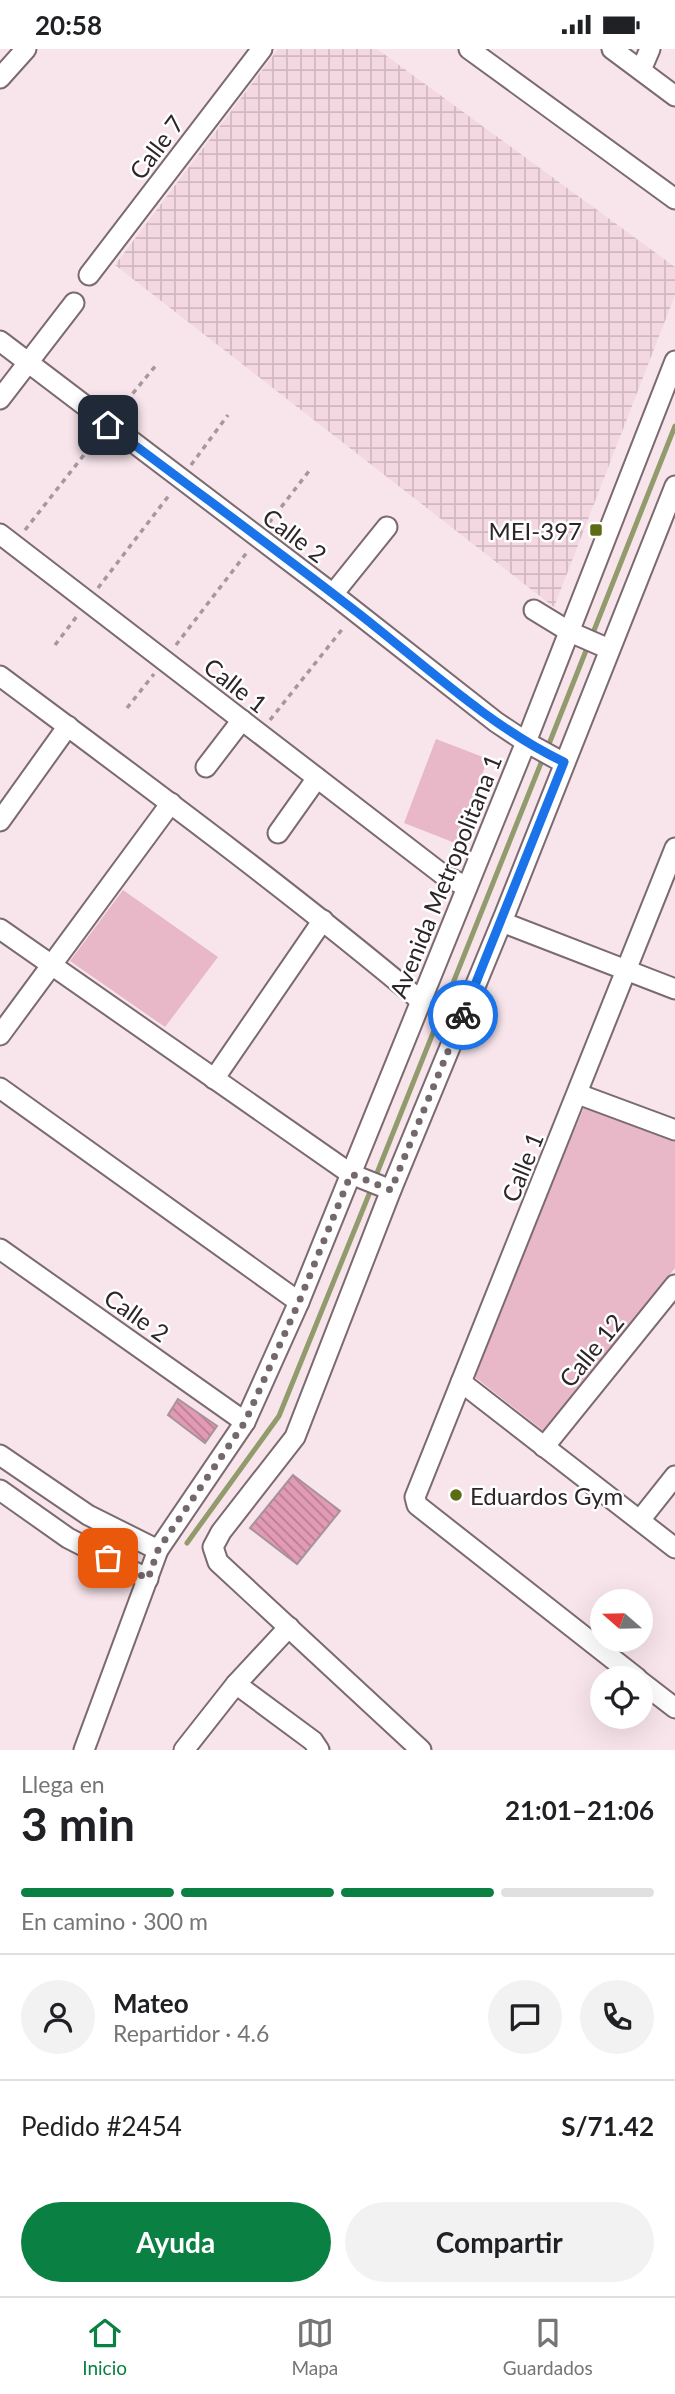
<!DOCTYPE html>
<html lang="es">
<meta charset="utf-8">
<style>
body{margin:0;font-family:Lato,sans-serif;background:#f2f2f2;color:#202124;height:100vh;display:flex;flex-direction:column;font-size:26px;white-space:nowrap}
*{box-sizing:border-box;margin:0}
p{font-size:23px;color:#757577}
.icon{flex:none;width:38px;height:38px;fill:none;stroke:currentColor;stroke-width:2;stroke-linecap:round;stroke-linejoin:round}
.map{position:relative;height:1701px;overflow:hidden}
.side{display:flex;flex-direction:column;background:#fff;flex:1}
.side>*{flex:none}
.needle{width:46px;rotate:290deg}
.fabs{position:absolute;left:590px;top:1540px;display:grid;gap:14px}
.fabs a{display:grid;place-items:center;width:63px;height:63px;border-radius:50%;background:#fff;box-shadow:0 7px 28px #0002;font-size:35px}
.pin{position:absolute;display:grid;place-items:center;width:60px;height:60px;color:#fff;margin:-30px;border-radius:14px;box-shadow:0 4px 10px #0006}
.courier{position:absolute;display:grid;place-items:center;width:70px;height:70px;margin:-35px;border:5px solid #1a73e8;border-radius:50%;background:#fff;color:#222;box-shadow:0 2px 9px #0007}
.summary em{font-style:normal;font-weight:700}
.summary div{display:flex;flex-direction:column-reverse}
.summary{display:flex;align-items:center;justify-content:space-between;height:119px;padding:0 21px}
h1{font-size:46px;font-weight:700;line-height:52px}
.bar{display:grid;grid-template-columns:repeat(4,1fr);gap:10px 7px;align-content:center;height:84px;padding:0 21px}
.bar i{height:9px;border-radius:5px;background:#e0e0e0}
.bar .active{background:#0b8043}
.bar p{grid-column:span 4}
.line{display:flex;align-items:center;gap:18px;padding:0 21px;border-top:2px solid #e0e0e0}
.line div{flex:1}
.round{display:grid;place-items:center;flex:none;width:74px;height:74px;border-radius:37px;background:#f2f2f2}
.cta{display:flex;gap:14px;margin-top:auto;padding:14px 21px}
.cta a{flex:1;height:80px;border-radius:42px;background:#0b8043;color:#fff;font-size:28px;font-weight:700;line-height:80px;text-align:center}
.cta a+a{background:#f2f2f2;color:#202124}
.status{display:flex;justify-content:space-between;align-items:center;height:49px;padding:0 35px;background:#fff;direction:ltr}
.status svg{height:19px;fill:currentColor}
.tab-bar{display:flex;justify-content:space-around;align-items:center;height:98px;border-top:2px solid #e0e0e0;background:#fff;font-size:19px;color:#757577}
.tab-bar a{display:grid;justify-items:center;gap:4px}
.tab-bar .active{color:#0b8043}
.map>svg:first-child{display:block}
.industrial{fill:url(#industrial-grid)}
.park{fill:#e8b7c8}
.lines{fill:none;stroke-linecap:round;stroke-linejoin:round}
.stream{stroke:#929b6c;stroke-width:5}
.building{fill:url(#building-back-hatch);stroke:#a5949a;stroke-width:2}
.minor-casing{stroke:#7b6a70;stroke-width:23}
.path{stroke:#a6979c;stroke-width:3.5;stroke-dasharray:5 5;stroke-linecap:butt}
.minor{stroke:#fff;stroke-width:19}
.done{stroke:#74686c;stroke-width:7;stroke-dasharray:0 12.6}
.route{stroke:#1a73e8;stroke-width:9}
.poi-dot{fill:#5d6b14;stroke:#fff;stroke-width:2.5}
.labels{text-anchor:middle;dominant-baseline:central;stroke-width:5;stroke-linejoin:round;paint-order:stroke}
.street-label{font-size:24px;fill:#2d2528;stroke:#fff}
.poi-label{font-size:24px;fill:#2d2528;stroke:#fff;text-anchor:end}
</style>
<div class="status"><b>20:58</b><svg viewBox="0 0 49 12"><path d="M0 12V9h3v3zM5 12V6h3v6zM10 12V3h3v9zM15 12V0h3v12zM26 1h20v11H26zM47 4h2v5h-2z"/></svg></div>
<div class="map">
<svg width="675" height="1701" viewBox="0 0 675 1701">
<defs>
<pattern id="industrial-grid" width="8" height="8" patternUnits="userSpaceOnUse" patternTransform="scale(1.75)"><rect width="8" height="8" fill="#f3d7e1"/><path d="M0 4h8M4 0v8" fill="none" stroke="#d1b8c1"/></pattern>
<pattern id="building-back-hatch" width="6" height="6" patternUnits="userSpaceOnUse" patternTransform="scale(1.75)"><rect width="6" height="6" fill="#e29ab5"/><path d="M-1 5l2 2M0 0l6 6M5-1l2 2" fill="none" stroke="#b87d93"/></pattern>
</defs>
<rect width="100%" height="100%" fill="#f8e5eb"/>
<polygon class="industrial" points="278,0 377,0 675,218 675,246 554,558 115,216"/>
<g class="park">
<polygon points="436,690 488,710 455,794 404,774"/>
<polygon points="123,841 218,908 165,978 70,912"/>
<polygon points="586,1054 675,1088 675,1219 546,1384 471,1325"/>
</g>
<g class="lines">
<g class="stream">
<polyline points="547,700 675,377"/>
<polyline points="375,1129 543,709"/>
<polyline points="187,1494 279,1367 372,1138"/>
</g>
</g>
<g class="building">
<polygon points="178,1350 217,1377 205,1394 168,1366"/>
<polygon points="293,1426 340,1462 297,1515 250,1479"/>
</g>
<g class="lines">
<g class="minor-casing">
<g id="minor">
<polyline points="469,0 675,150"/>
<polyline points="612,0 675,47"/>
<polyline points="641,21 650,0"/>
<polyline points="0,29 26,0"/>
<polyline points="89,226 262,0"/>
<polyline points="0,292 333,545 496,673 526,693 564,714"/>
<polyline points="0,350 74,254"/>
<polyline points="0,485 442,825 467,838"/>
<polyline points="333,545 387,478"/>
<polyline points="534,561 570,583 609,600"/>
<path d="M0 627C142 733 285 838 421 952"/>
<polyline points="206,718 242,671"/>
<polyline points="0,772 68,677"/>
<polyline points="278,784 317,729"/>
<polyline points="502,873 675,940"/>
<polyline points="0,880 351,1125 391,1141"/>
<polyline points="0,986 171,754"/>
<polyline points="214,1030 323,871"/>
<polyline points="0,1039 299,1253"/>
<polyline points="578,1045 675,1081"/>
<polyline points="0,1200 245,1373"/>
<polyline points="461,1333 675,1499"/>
<polyline points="544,1398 675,1236"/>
<polyline points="0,1406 88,1466 158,1501"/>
<polyline points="0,1441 68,1489 148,1530"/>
<polyline points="640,1471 675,1427"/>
<polyline points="637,1629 417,1456 415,1448 675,799"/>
<polyline points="640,1632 675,1659"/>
<polyline points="236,1635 313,1692 319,1701"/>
<polyline points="84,1701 158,1501 245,1373 299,1253 526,693 675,312"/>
<polyline points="184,1701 236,1635 289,1578"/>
<polyline points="421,1701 218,1513 213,1498 221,1483 295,1388 391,1141 505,865 675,437"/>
</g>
</g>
<g class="path">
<polyline points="120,360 157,315"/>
<polyline points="191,416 228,366"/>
<polyline points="269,474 309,422"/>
<polyline points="25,481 98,388"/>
<polyline points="98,539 170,445"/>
<polyline points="55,596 77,567"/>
<polyline points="176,596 248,502"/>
<polyline points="127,659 154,625"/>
<polyline points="270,671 344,578"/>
</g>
<use href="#minor" class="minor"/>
</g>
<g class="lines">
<polyline class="done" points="108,1509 148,1530 158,1501 245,1373 299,1253 351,1125 391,1141 463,966"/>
<path class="route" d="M108 376C191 439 276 500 358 564 422 614 492 679 564 713L463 966"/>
</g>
<g class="poi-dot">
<rect x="589" y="474" width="14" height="14" rx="3.5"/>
<circle cx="456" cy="1446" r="7"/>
</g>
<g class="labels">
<g class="street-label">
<text transform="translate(156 98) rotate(-53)">Calle 7</text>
<text transform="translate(295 486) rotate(37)">Calle 2</text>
<text transform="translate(236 636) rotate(38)">Calle 1</text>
<text transform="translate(445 827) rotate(-68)">Avenida Metropolitana 1</text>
<text transform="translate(522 1118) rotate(-68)">Calle 1</text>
<text transform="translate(137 1266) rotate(35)">Calle 2</text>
<text transform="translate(591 1301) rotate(-51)">Calle 12</text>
</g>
<g class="poi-label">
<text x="582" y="481">MEI-397</text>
<text x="470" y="1446" text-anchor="start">Eduardos Gym</text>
</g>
</g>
</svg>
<div class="fabs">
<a><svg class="needle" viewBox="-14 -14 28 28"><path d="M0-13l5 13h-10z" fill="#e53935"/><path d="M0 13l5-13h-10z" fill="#757577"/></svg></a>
<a><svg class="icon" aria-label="locate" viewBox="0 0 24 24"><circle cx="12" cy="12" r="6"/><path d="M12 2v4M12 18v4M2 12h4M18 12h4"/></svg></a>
</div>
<div class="pin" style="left:108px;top:1509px;background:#ea580c"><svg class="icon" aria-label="bag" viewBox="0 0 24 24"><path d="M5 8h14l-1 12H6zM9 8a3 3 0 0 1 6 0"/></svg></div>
<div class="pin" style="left:108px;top:376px;background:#1f2937"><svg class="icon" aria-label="home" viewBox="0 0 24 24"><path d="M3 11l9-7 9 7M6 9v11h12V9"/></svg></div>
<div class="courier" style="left:463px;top:966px"><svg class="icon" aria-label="bike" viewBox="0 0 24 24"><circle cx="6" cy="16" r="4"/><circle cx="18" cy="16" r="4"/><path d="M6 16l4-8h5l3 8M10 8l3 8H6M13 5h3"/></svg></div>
</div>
<section class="side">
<div class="summary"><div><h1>3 min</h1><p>Llega en</p></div><em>21:01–21:06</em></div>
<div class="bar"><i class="active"></i><i class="active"></i><i class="active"></i><i></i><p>En camino · 300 m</p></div>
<div class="line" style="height:126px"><a class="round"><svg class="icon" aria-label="person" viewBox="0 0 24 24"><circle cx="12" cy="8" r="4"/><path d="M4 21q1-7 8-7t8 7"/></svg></a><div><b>Mateo</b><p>Repartidor · 4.6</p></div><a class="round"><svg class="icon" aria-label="chat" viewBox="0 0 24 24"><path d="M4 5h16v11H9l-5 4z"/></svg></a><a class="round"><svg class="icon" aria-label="phone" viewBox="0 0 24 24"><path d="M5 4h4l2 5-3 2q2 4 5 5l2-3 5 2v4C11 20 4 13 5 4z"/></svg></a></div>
<div class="line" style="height:91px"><div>Pedido #2454</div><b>S/71.42</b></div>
<div class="cta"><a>Ayuda</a><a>Compartir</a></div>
</section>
<nav class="tab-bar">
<a class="active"><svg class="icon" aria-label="home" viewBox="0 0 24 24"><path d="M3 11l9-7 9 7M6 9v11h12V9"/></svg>Inicio</a>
<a><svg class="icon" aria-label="map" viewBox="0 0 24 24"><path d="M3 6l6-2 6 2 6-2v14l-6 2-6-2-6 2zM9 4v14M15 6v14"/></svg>Mapa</a>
<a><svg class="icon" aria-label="saved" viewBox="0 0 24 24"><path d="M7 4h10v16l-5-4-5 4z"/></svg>Guardados</a>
</nav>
